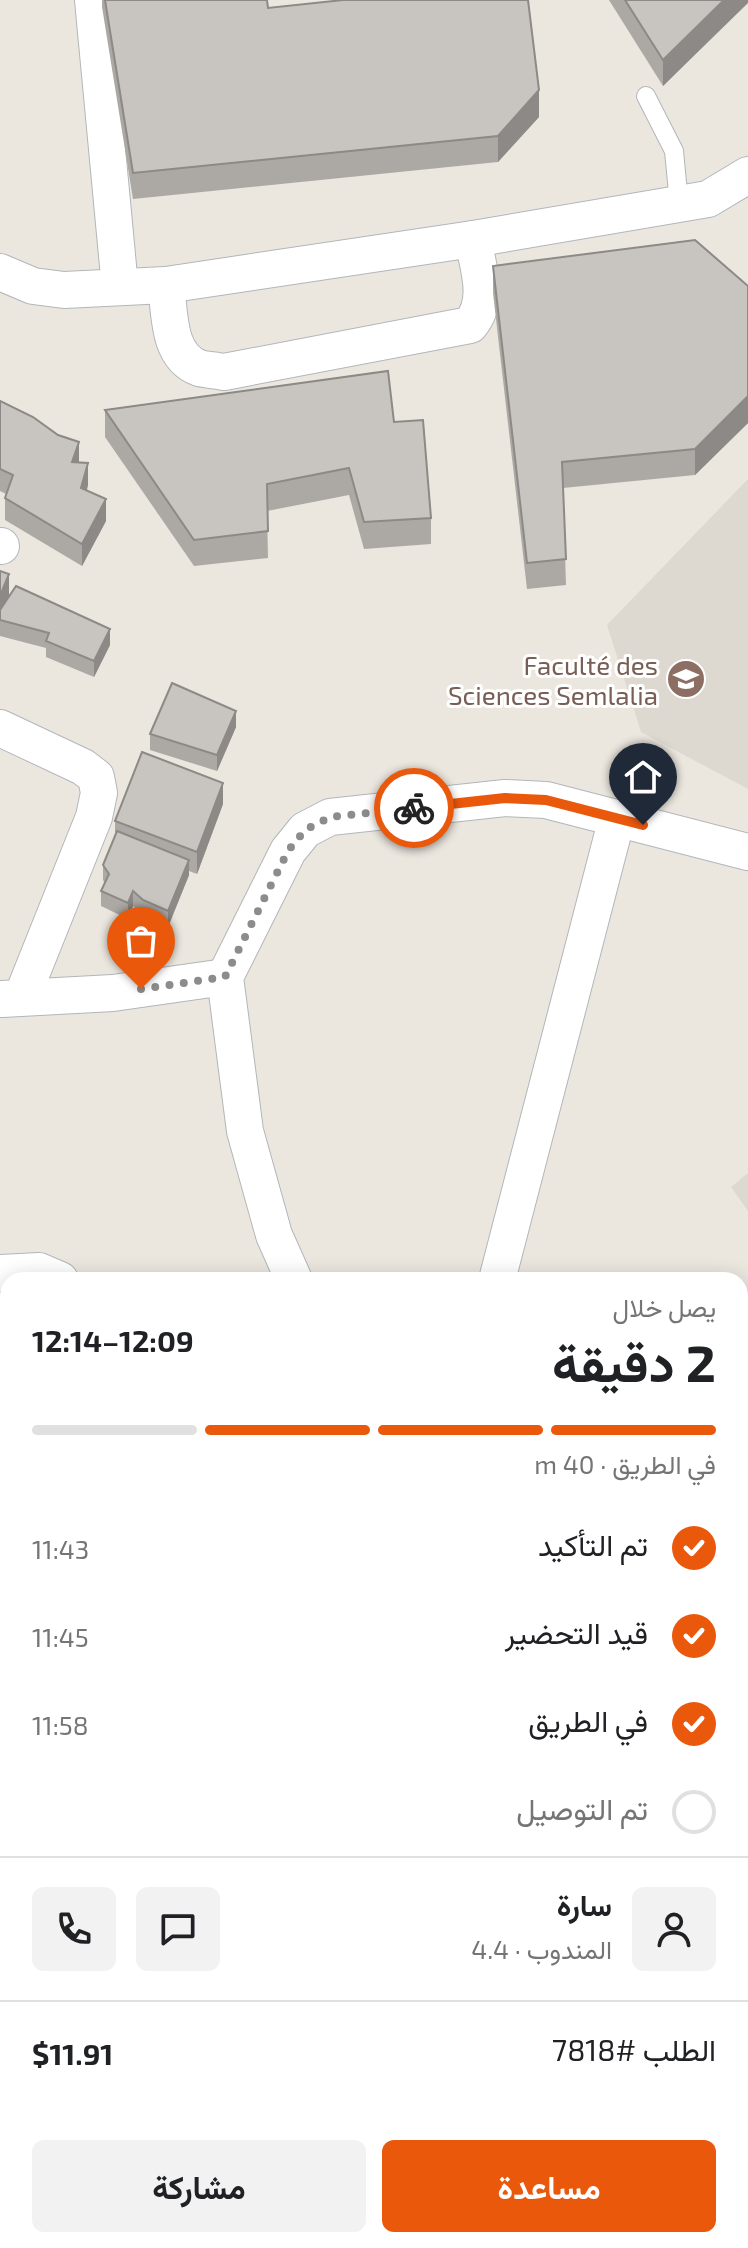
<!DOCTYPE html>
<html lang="ar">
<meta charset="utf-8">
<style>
body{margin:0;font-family:"Exo 2",Vazirmatn,sans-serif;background:#f2f2f2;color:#202124;direction:rtl;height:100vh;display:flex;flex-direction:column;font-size:30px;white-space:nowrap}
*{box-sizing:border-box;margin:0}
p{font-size:26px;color:#757577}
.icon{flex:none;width:44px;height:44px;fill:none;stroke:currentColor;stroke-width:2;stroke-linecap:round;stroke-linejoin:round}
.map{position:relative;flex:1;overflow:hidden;direction:ltr}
.sheet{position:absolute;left:0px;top:1272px;width:748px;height:976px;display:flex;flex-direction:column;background:#fff;border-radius:24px 24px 0 0;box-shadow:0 4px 20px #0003;direction:rtl}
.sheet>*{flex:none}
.pin{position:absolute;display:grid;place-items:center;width:68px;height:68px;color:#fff;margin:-82px -34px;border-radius:50% 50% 50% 0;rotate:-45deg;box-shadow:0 0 8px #0007}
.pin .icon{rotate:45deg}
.courier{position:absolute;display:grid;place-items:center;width:80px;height:80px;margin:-40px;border:6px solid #ea580c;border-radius:50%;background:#fff;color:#222;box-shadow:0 2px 10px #0007}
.head em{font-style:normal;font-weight:700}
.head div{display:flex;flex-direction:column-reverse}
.head{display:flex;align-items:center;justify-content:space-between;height:136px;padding:0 32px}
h1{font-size:52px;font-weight:700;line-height:60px}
.bar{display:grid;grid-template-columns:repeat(4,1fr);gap:12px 8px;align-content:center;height:96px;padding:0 32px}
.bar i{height:10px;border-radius:6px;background:#e0e0e0}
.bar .current{background:#ea580c}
.bar p{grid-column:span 4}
.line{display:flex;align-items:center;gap:20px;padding:0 32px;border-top:2px solid #e0e0e0}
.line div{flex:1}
.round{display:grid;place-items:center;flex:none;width:84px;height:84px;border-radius:12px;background:#f2f2f2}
ol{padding:0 32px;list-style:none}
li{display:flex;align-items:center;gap:24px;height:88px}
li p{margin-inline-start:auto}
li .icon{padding:8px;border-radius:50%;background:#ea580c;color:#fff;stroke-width:4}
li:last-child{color:#757577}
li i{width:44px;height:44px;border:4px solid #e0e0e0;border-radius:50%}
.primary-button{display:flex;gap:16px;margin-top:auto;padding:16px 32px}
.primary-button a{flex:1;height:92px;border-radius:12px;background:#ea580c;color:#fff;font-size:32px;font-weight:700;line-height:92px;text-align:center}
.primary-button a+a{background:#f2f2f2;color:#202124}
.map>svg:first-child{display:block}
.education{fill:#ddd9d0}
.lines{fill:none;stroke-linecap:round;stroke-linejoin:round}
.lane-casing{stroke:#b2b6ba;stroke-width:20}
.street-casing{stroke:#b2b6ba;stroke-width:38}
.lane{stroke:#fff;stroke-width:18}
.street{stroke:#fff;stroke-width:36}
.wall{fill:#aca9a4}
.shaded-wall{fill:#8c8986}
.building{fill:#c8c4bf;stroke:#8c8986;stroke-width:2}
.done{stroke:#8b8d8c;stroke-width:8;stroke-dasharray:0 14.4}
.route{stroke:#ea580c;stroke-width:10}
.labels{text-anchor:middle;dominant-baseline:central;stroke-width:6;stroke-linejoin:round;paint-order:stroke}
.education-label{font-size:26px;fill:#785e54;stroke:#fff;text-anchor:end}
</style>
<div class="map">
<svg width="748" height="2248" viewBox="0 0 748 2248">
<rect width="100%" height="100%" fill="#ebe7df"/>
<g class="education">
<polygon points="748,479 748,789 641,732 607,625"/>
<polygon points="748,1173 748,1211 731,1187"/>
</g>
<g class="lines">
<g class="lane-casing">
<polyline id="lane" points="646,96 674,151 679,203"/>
</g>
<g class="street-casing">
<g id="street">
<polyline points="93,0 120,287"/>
<polyline points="0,272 33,286 64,290 166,285 473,239 708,199 748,175"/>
<path d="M166 285C170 313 167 356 199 368 206 370 216 370 224 372L470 325C491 300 478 268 473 239"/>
<polyline points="0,546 1,546"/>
<polyline points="0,728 83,767 96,777 99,793 94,817 22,997"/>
<polyline points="2,999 113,993 225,977"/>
<polyline points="0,1273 39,1271 60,1280"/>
<polyline points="294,1280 274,1235 245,1131 225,977 288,851 305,830 330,817 505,798 546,800 748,852"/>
<polyline points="497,1280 617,818"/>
<polyline points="0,1802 8,1817"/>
</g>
</g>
<use href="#lane" class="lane"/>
<use href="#street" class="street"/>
</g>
<g class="wall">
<polygon points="102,0 267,0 268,8 539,117 498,162 133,199 102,7"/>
<polygon points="609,0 748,0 663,86"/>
<polygon points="493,266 748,286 748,423 695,475 563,488 566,585 527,589 493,293"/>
<polygon points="0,401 79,463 88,485 87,490 106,521 82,566 5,520 5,498 6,494 0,491"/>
<polygon points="105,410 394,422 431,518 431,544 364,549 349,495 267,511 268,558 194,566 105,437"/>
<polygon points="0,571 8,597 110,645 94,677 46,657 46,648 0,636"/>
<polygon points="236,727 217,771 150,750 150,734"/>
<polygon points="223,804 197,874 189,871 189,875 168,927 143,916 133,906 128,919 101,906 101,891 105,883 103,880 103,865 115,835 115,821"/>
<polygon points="8,1678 8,1716 0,1703 0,1681"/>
<polygon points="748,1704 742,1776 740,1772 740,1709"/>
<polygon points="118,2240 689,2240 695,2248 125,2248"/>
</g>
<g class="shaded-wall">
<polygon points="724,0 748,0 748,3 663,86 663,60"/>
<polygon points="539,90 539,117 498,162 498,136"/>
<polygon points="748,396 748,423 695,475 695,449"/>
<polygon points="79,442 79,464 72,462"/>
<polygon points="88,463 88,485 81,509 81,488"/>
<polygon points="106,499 106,521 82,566 82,544"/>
<polygon points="9,574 9,596 0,618 0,596"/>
<polygon points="110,629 110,645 94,677 94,661"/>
<polygon points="236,711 236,727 217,771 217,755"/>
<polygon points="223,783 223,804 197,874 197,852"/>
<polygon points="189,860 189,875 168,927 168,911"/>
<polygon points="133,891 133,906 128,919 128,903"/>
<polygon points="8,1380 8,1396 0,1400 0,1384"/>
<polygon points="748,1758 748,1773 742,1776 742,1760"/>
<polygon points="8,1997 8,2013 0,2017 0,2001"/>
</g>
<g class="building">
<polygon points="105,0 267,0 268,8 343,0 528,0 539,90 498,136 133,173"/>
<polygon points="625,0 724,0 663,60"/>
<polygon points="695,240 748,286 748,396 695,449 562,462 566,559 527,563 493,266"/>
<polygon points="388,371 394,422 423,420 431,518 364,522 349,468 267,484 268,531 194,540 105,410"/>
<polygon points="0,401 33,417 58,435 79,442 72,462 88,463 81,488 106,499 82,544 5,498 13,475 0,469"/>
<polygon points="0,571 9,574 0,596"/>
<polygon points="16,586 110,629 94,661 46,641 49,633 0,620 0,610"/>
<polygon points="172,683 236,711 217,755 150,734"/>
<polygon points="142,752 223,783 197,852 115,821"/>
<polygon points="117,831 189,860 168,911 143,900 133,891 128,903 101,891 109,874 103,865"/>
<polygon points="8,1317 8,1380 0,1384 0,1321"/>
<polygon points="8,1678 8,1695 0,1681"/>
<polygon points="748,1704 748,1758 742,1760 740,1756 740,1709"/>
<polygon points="8,1944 8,1997 0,2001 0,1948"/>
<polygon points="135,2240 689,2240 695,2248 132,2248 138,2243"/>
</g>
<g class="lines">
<polyline class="done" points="141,989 225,977 288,851 305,830 330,817 414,808"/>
<polyline class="route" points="414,808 505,798 546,800 643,825"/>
</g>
<defs>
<g id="university-disc" transform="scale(2)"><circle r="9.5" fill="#8d6e63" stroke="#fff"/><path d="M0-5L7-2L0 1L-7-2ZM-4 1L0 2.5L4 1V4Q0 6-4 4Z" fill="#fff"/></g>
</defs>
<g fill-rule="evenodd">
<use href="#university-disc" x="686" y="679"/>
</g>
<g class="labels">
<g class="education-label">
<text x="658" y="664">Faculté des<tspan x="658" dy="30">Sciences Semlalia</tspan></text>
</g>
</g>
</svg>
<div class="pin" style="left:141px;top:989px;background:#ea580c"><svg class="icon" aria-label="bag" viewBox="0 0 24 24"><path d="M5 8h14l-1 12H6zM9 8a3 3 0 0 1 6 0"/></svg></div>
<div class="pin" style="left:643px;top:825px;background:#1f2937"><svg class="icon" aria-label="home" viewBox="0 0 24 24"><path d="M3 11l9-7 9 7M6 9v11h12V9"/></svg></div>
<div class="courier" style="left:414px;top:808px"><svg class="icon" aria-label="bike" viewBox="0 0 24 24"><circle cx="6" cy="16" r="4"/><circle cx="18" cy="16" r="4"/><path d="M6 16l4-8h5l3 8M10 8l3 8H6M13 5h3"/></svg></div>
<section class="sheet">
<div class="head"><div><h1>2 دقيقة</h1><p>يصل خلال</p></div><em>12:09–12:14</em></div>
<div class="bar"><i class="current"></i><i class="current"></i><i class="current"></i><i></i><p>في الطريق · 40 m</p></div>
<ol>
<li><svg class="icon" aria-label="check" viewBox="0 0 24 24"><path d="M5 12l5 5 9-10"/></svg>تم التأكيد<p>11:43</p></li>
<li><svg class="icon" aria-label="check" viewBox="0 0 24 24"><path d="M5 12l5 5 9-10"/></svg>قيد التحضير<p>11:45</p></li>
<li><svg class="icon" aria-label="check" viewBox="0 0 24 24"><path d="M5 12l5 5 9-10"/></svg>في الطريق<p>11:58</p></li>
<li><i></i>تم التوصيل</li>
</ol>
<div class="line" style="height:144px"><a class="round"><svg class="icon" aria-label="person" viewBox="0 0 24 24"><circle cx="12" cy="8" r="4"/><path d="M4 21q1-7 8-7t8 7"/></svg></a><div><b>سارة</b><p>المندوب · 4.4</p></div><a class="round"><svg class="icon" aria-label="chat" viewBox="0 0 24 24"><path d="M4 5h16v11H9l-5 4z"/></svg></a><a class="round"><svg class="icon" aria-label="phone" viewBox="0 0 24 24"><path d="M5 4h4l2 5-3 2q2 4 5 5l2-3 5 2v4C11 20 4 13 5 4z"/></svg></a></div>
<div class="line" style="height:104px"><div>الطلب #7818</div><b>$11.91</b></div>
<div class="primary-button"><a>مساعدة</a><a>مشاركة</a></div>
</section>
</div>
